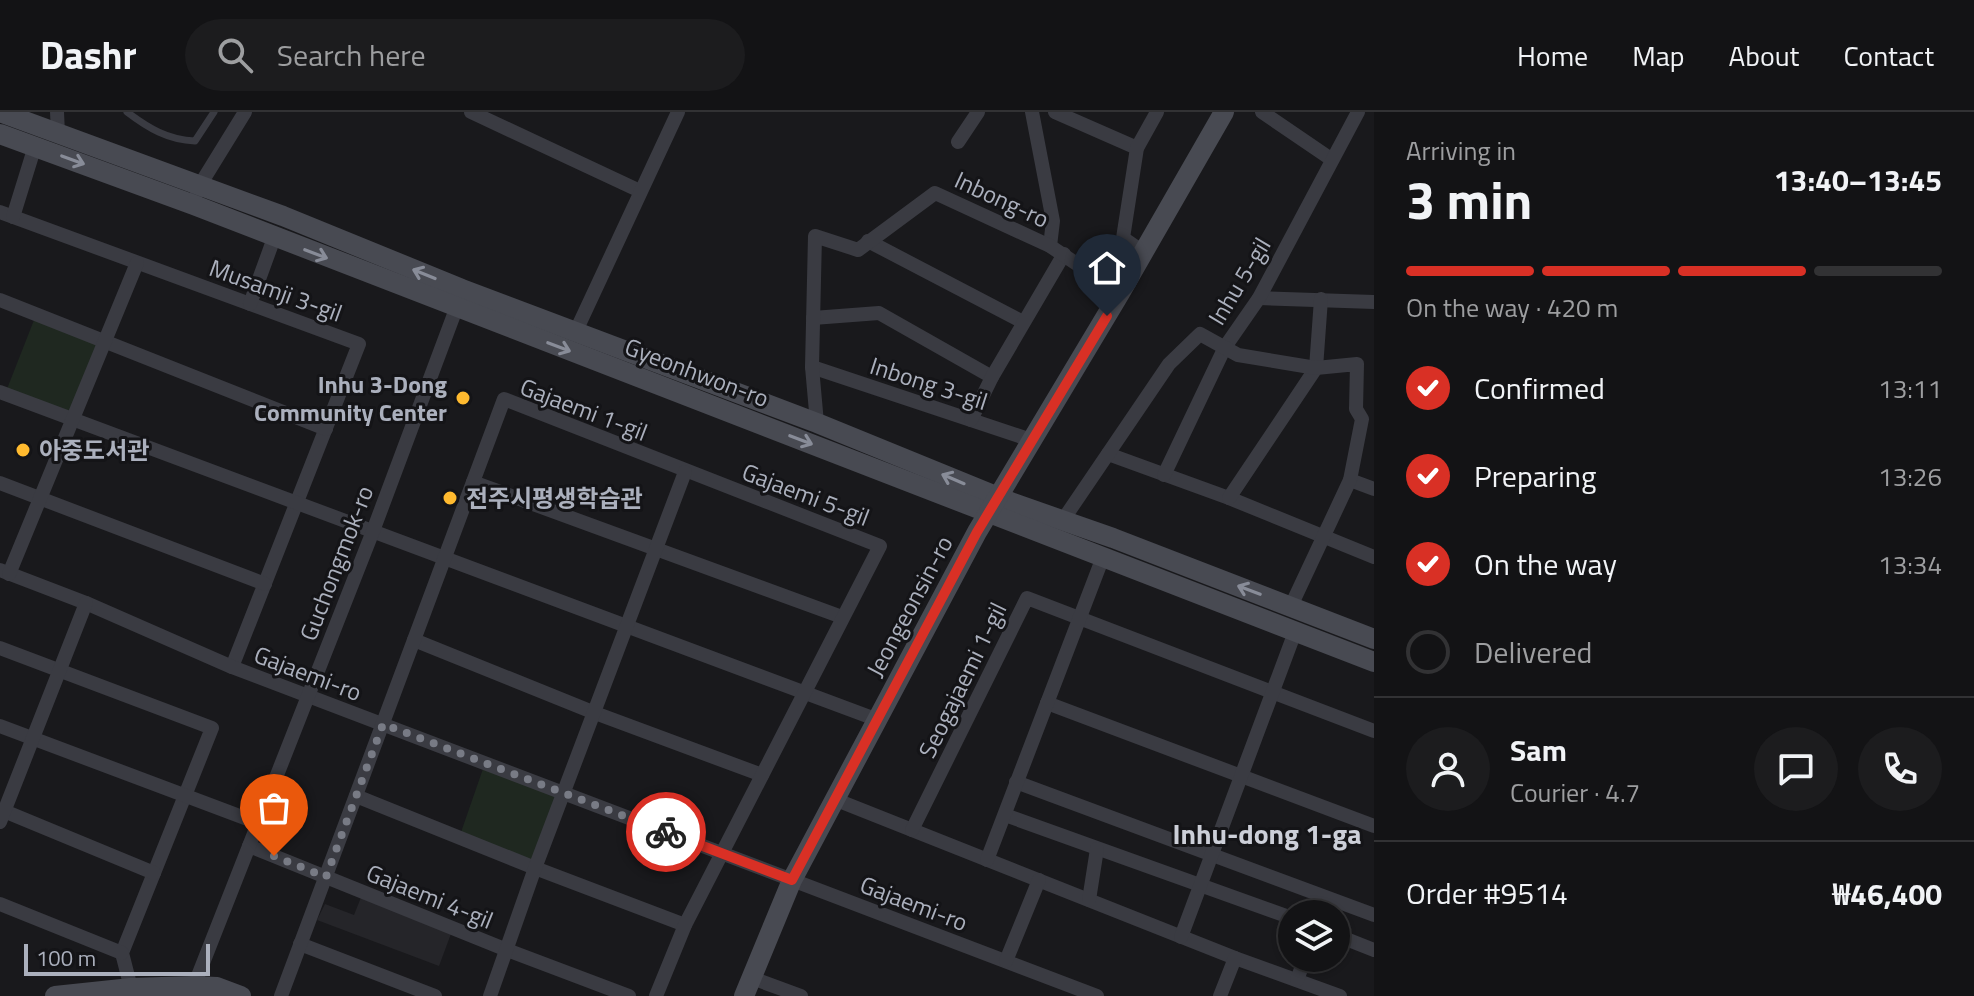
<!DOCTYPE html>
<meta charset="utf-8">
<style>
body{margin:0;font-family:"Titillium Web","Noto Sans KR",sans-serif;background:#1c1c1e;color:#f1f3f6;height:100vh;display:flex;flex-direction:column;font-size:30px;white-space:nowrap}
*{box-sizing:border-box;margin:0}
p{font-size:26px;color:#9d9ea0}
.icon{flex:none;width:44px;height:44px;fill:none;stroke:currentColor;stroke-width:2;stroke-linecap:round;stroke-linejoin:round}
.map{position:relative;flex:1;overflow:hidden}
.side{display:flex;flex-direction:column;background:#131315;width:600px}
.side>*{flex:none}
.buttons{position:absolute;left:1278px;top:788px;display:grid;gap:16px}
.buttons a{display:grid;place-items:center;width:72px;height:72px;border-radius:50%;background:#131315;box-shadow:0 2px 6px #0004,0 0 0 2px #323234;font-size:40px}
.scale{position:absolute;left:24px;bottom:20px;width:186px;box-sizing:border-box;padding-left:8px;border:4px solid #abb0bd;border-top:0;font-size:22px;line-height:28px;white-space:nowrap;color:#abb0bd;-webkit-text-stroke:6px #141417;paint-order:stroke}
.pin{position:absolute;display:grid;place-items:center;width:68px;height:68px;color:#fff;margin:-82px -34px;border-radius:50% 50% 50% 0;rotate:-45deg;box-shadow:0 0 8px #0007}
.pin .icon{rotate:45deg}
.courier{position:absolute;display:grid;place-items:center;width:80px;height:80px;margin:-40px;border:6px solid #d93025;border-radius:50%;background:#fff;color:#222;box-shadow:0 2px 10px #0007}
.headline em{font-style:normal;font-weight:700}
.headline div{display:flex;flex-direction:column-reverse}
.headline{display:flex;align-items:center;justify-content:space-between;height:136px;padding:0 32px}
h1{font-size:52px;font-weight:700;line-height:60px}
.bar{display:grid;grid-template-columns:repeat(4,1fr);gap:12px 8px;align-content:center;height:96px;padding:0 32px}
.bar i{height:10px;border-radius:6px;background:#323234}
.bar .active{background:#d93025}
.bar p{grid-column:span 4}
.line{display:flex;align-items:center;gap:20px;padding:0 32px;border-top:2px solid #323234}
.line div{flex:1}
.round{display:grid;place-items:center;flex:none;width:84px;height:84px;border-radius:42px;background:#1c1c1e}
ol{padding:0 32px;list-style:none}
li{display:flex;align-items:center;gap:24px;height:88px}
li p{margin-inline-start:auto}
li .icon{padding:8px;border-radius:50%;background:#d93025;color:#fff;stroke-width:4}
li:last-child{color:#9d9ea0}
li i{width:44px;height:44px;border:4px solid #323234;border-radius:50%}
header{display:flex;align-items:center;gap:48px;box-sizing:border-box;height:112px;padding:0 40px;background:#131315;border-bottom:2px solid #323234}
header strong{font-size:38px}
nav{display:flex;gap:44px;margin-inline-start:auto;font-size:28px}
.search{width:560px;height:72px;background:#1c1c1e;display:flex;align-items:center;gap:20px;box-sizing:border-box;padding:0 28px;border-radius:44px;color:#9d9ea0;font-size:30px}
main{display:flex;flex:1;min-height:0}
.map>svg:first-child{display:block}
.built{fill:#252529}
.green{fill:#1f2820}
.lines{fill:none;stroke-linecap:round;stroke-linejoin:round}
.lane{stroke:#3a3b42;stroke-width:7}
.street{stroke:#3a3b42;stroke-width:14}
.secondary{stroke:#484a52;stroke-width:20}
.oneway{stroke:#888c98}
.done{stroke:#787b85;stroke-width:8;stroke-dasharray:0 14.4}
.route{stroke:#d93025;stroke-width:10}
.poi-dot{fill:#ffba2f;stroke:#141417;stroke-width:3}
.labels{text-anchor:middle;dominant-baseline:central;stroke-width:6;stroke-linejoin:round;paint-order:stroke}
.street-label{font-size:24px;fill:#abb0bd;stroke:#141417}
.poi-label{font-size:24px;font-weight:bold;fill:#abb0bd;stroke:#141417;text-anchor:start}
.quarter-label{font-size:28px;font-weight:bold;fill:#cccfd8;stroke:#141417}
</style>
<header>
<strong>Dashr</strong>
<div class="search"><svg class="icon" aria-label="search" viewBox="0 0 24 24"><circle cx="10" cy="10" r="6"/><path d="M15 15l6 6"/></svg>Search here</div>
<nav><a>Home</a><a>Map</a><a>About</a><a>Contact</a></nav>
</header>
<main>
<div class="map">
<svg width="1374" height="884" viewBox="0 0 1374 884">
<rect width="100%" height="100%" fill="#19191c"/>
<polygon class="built" points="362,783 452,819 439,854 317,808 325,792 354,803"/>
<g class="green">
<polygon points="36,203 105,230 73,307 5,282"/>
<polygon points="485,651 565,682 535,756 459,726"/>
</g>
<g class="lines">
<path class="lane" d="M127 0C148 16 168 28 195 29L214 0"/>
<g class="street">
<polyline points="57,0 58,21"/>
<polyline points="471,0 640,79"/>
<polyline points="1032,0 1053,109 1050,134"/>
<polyline points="1055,0 1137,36"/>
<polyline points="1262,0 1331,47"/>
<polyline points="958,30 978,0"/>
<polyline points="197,81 200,73 245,0"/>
<polyline points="0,100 359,232 232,555"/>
<polyline points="13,105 35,34"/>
<polyline points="868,129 1023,210"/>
<polyline points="1143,140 1123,126 1137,36 1157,0"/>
<polyline points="1259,186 1374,190"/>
<polyline points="0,188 326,317"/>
<polyline points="250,192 274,126"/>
<polyline points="813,206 879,201 992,265"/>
<polyline points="576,219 678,0"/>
<polyline points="812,255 1031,328"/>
<polyline points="0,280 878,608"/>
<polyline points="971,308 992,265 1064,142"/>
<polyline points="817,311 812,255 815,124 858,138 935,81 1050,134 1120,181"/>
<polyline points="1108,342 1229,386 1374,445"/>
<polyline points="1164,363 1225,235 1259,186 1358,0"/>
<polyline points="1350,368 1374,377"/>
<polyline points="473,370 842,505"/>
<polyline points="0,371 265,472"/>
<polyline points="1229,386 1316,256 1321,187"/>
<polyline points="1063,408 1169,252 1200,222 1238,243 1316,256 1357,252 1356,297 1362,307 1350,368 1291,494"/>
<polyline points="0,458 86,491 232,555 1097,884"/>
<polyline points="9,462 137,151"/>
<polyline points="414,528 595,601 762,663"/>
<polyline points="0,536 212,616 122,841 131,876"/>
<polyline points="1047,591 1374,714"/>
<polyline points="0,614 258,711"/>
<polyline points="1016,670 1374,803"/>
<polyline points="356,684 535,756 685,813"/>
<polyline points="834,687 1235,846 1340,884"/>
<polyline points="4,699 154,761"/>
<polyline points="1005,703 1292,806"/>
<polyline points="0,710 86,491"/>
<polyline points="912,718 1027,486 1374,619"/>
<polyline points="249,734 507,838 629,884"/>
<polyline points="987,748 1103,445"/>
<polyline points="1089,788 1097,737"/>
<polyline points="0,792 122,841"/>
<polyline points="1336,823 1374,838"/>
<polyline points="1181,825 1295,520"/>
<polyline points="300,832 435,884"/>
<polyline points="1006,849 1039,768"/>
<polyline points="752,866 801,884"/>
<polyline points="1297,868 1305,846"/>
<polyline points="194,874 373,419 459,189"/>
<polyline points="281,884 504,287 880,434 685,813 656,884"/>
<polyline points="490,884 535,756 685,360"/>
<polyline points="1220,884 1235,846"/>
</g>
<g class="secondary">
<polyline points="0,0 283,104 462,177 817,311 1013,391 1113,426 1374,527"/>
<polyline points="0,22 194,93 1374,550"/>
<polyline points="55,884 131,876 194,874 217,875 241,884"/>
<polyline points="744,884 792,768 977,420 1120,181 1224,0"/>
</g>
</g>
<defs><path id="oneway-shaft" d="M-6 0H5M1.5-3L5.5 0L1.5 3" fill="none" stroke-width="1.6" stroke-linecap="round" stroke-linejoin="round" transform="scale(2)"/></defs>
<g class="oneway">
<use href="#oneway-shaft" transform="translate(73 48) rotate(20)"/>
<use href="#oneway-shaft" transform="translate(316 142) rotate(21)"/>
<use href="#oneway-shaft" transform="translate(424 162) rotate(-158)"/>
<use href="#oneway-shaft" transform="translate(559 235) rotate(21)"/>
<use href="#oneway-shaft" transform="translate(801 328) rotate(21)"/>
<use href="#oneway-shaft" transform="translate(953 367) rotate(-157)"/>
<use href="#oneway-shaft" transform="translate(1249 478) rotate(-159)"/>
</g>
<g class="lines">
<polyline class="done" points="274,744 326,765 383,612 666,720"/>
<polyline class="route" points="666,720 792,768 977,420 1107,204"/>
</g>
<g class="poi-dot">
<circle cx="463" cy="286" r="8"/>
<circle cx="23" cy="338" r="8"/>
<circle cx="450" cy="386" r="8"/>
</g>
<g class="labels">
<g class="street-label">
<text transform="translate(1002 87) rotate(25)">Inbong-ro</text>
<text transform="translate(1239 169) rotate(-59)">Inhu 5-gil</text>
<text transform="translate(276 178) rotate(20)">Musamji 3-gil</text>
<text transform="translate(697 260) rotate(21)">Gyeonhwon-ro</text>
<text transform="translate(929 271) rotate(18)">Inbong 3-gil</text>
<text transform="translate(584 297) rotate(21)">Gajaemi 1-gil</text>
<text transform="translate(806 382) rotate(21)">Gajaemi 5-gil</text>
<text transform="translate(336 451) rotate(-69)">Guchongmok-ro</text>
<text transform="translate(909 494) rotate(-62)">Jeongeonsin-ro</text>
<text transform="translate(308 561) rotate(21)">Gajaemi-ro</text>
<text transform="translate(962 568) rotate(-64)">Seogajaemi 1-gil</text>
<text transform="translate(430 784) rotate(22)">Gajaemi 4-gil</text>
<text transform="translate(914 791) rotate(21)">Gajaemi-ro</text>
</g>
<g class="poi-label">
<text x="447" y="272" text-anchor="end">Inhu 3-Dong<tspan x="447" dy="28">Community Center</tspan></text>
<text x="39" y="338">아중도서관</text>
<text x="466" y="386">전주시평생학습관</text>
</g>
<g class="quarter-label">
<text x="1267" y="721">Inhu-dong 1-ga</text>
</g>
</g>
</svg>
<div class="buttons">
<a><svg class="icon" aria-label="layers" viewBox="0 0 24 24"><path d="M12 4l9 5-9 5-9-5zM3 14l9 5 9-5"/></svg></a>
</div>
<div class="scale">100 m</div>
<div class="pin" style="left:274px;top:744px;background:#ea580c"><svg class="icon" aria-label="bag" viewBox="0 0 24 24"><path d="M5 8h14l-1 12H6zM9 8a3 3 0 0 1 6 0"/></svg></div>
<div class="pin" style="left:1107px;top:204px;background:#1f2937"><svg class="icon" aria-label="home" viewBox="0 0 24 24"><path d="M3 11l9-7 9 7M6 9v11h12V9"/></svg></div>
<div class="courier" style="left:666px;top:720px"><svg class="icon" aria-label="bike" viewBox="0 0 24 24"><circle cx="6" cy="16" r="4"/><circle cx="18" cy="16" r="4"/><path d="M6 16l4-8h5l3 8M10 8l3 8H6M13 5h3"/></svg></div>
</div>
<section class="side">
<div class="headline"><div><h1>3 min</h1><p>Arriving in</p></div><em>13:40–13:45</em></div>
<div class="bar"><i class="active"></i><i class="active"></i><i class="active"></i><i></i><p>On the way · 420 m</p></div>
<ol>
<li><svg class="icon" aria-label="check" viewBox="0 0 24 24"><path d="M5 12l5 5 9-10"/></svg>Confirmed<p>13:11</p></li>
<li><svg class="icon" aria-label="check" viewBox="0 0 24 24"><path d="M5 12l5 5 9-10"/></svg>Preparing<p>13:26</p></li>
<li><svg class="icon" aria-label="check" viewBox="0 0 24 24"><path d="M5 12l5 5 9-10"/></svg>On the way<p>13:34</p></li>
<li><i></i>Delivered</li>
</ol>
<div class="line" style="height:144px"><a class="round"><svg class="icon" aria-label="person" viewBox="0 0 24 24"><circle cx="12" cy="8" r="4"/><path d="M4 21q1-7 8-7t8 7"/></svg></a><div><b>Sam</b><p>Courier · 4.7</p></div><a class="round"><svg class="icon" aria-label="chat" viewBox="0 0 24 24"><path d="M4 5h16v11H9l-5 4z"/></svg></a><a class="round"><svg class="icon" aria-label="phone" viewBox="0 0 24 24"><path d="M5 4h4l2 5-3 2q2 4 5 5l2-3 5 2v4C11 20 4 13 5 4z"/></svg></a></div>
<div class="line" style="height:104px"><div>Order #9514</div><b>₩46,400</b></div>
</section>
</main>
